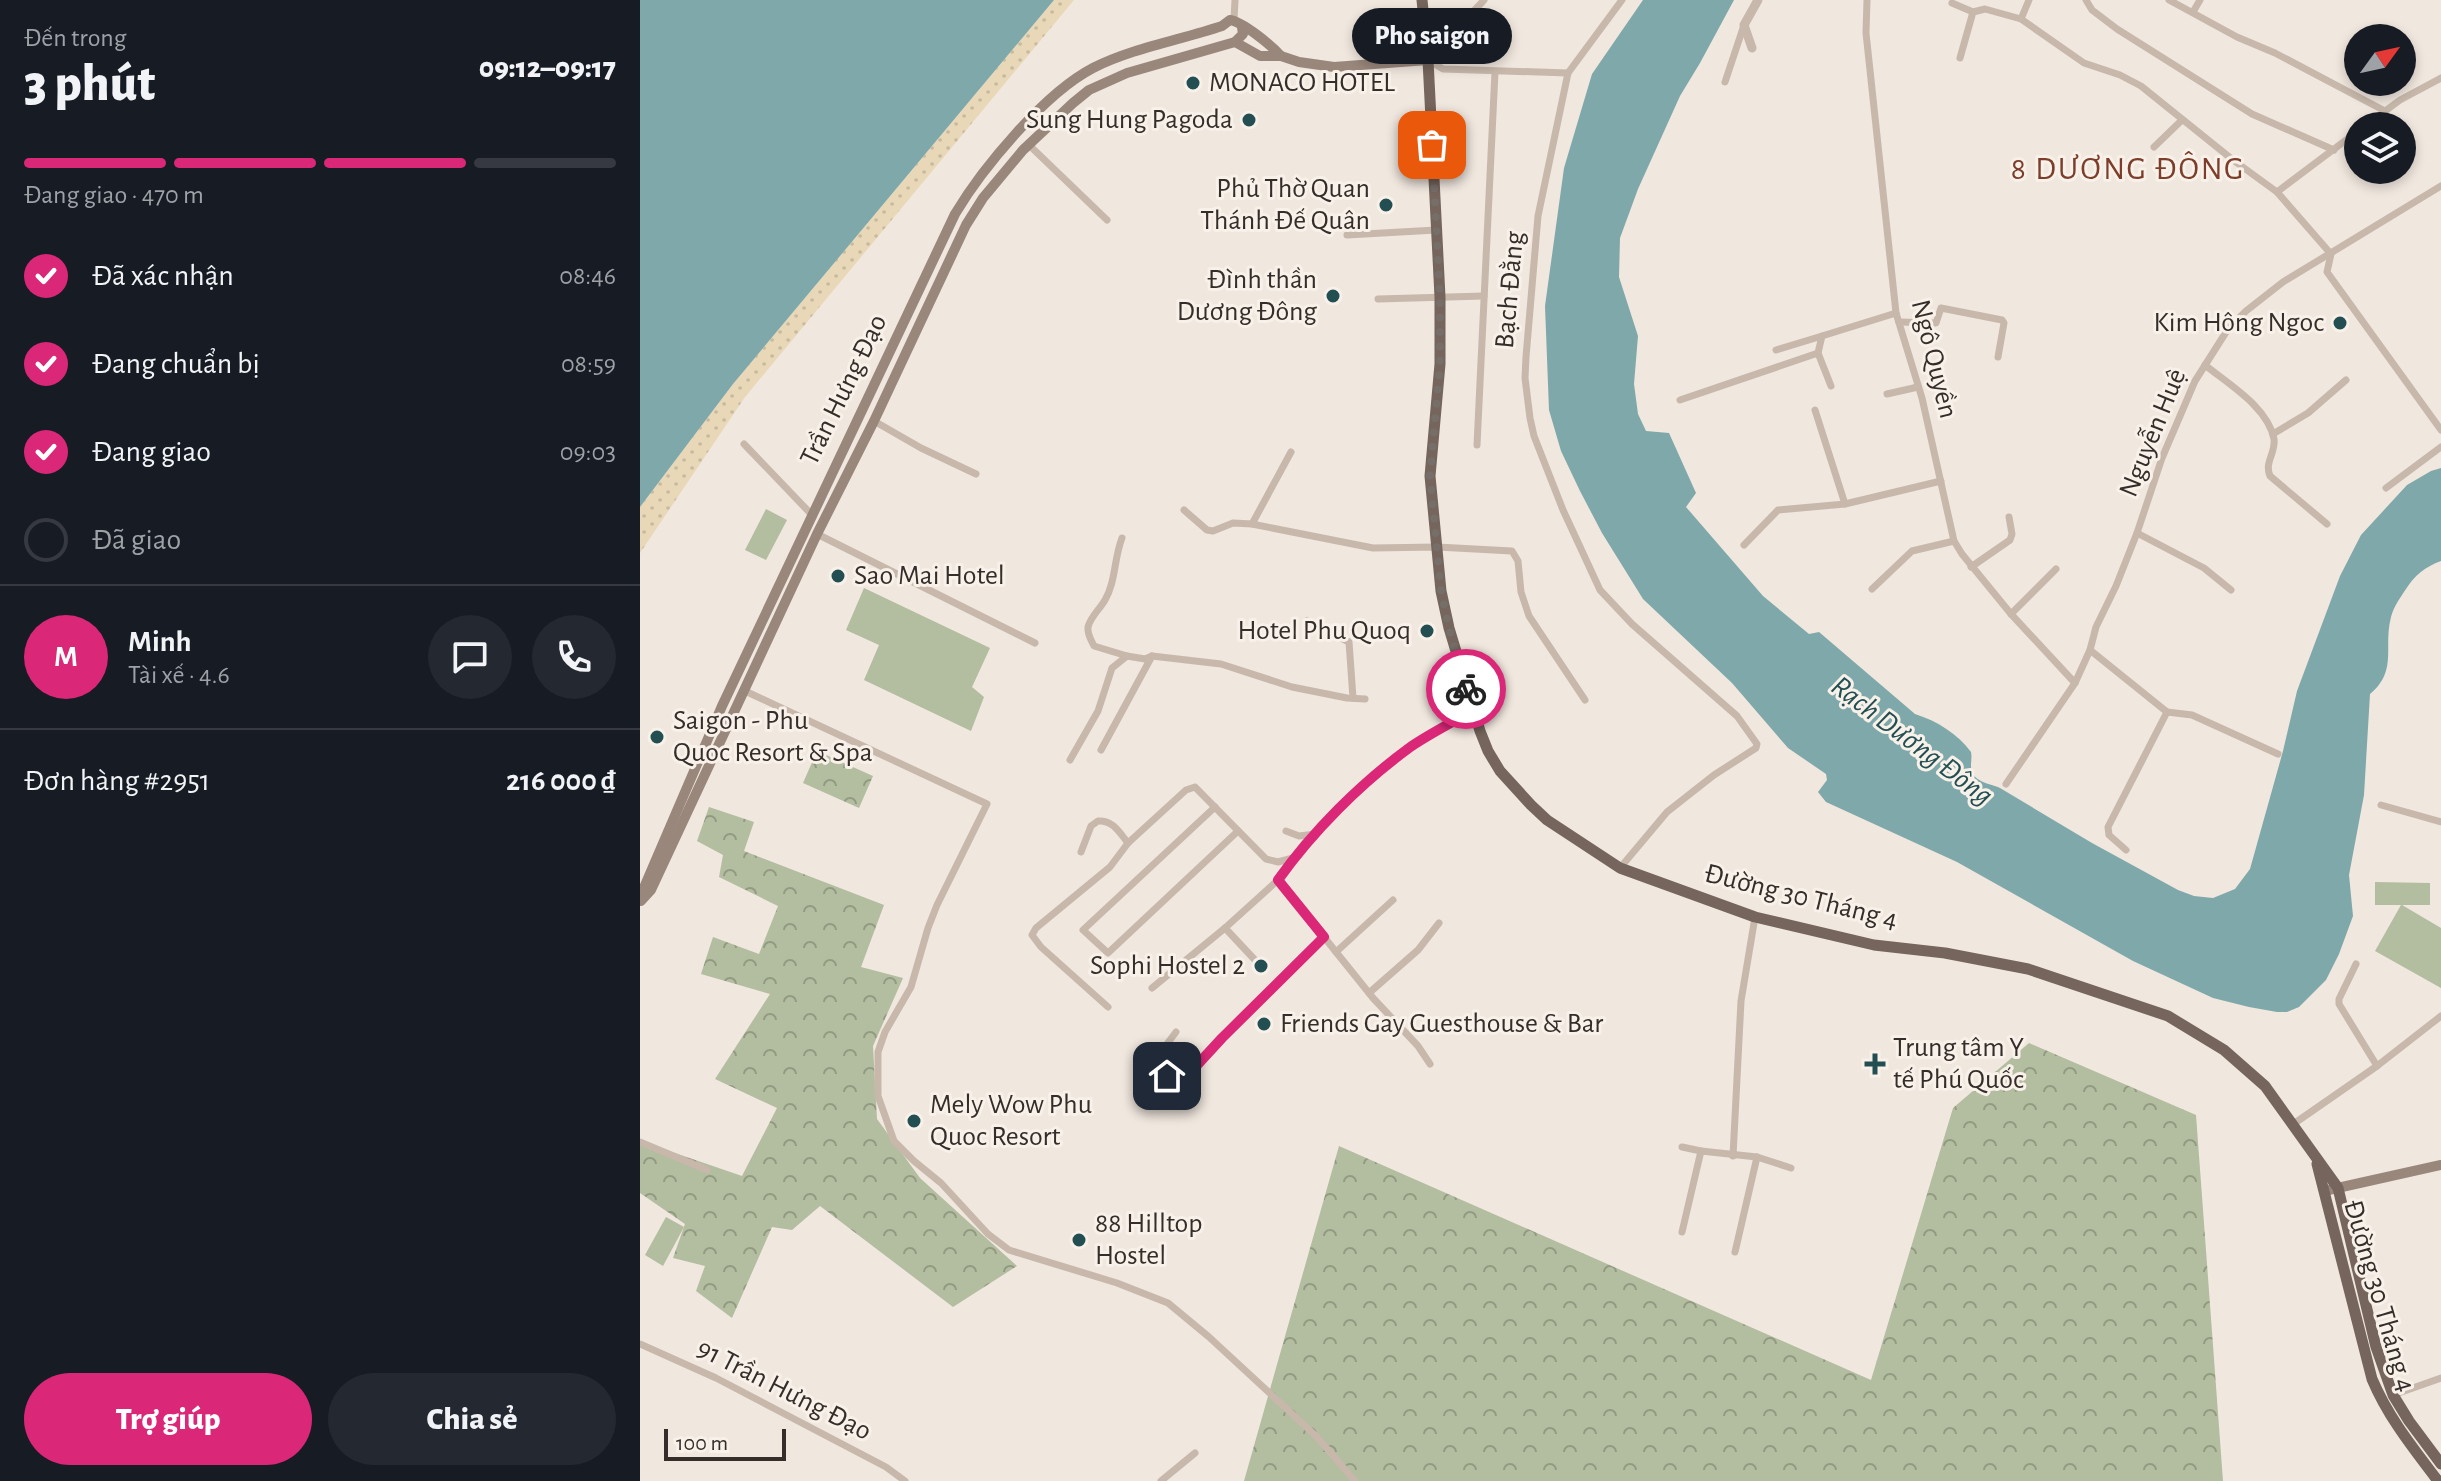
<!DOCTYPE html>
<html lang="vi">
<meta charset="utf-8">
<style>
body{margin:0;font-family:"Alegreya Sans",sans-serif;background:#242831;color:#f1f3f6;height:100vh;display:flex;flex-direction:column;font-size:30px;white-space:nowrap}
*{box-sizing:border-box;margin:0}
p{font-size:26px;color:#9ea1a6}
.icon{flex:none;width:44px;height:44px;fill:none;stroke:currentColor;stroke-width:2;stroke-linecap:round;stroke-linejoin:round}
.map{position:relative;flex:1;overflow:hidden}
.sheet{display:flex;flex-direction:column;background:#171b24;width:640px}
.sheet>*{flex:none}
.needle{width:52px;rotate:57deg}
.buttons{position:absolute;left:1704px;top:24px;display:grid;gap:16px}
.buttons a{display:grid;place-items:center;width:72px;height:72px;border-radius:50%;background:#171b24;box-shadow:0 4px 12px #0003;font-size:40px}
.scale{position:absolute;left:24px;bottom:20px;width:122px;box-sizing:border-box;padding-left:8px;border:4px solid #352d29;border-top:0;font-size:22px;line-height:28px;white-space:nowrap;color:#352d29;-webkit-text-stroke:6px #f8f1e9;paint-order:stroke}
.pin{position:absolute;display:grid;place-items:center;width:68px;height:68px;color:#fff;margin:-34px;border-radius:16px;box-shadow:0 4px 12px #0006}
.courier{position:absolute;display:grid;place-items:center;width:80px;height:80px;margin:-40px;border:6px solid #db2777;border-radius:50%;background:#fff;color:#222;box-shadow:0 2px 10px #0007}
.bubble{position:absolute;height:56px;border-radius:28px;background:#171b24;box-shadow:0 4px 12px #0003;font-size:26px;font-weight:800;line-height:56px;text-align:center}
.summary em{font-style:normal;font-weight:800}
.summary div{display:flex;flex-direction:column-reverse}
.summary{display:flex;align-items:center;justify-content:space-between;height:136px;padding:0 24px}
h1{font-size:52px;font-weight:800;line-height:60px}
.bar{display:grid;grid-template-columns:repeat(4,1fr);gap:12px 8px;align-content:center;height:96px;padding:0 24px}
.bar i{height:10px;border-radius:6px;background:#363941}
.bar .selected{background:#db2777}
.bar p{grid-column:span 4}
.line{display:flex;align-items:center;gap:20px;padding:0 24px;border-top:2px solid #363941}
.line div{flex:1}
.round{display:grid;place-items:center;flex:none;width:84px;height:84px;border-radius:42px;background:#242831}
ol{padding:0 24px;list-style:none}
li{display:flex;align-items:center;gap:24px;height:88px}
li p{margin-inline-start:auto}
li .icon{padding:8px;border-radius:50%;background:#db2777;color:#fff;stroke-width:4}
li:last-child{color:#9ea1a6}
li i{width:44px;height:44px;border:4px solid #363941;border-radius:50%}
.primary-button{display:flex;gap:16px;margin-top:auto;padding:16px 24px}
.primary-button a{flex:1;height:92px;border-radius:48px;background:#db2777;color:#fff;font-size:32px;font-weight:800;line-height:92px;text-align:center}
.primary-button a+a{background:#242831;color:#f1f3f6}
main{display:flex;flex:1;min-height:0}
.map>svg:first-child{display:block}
.green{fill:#b3bd9f}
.forest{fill:url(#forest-crowns)}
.sand{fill:url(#sand-dots)}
.water{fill:#7fa8aa}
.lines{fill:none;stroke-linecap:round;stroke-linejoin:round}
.minor{stroke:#c7b8ab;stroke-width:7}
.tertiary{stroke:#c7b8ab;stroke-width:9}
.secondary{stroke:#9a877c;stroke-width:10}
.primary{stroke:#75655c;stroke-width:11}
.done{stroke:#766e68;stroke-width:8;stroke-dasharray:0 14.4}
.route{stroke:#db2777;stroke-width:10}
.poi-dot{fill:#234f52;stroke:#f8f1e9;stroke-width:3}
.labels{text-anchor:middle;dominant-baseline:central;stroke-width:6;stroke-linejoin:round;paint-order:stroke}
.poi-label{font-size:28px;fill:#352d29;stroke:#f8f1e9;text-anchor:start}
.street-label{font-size:28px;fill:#352d29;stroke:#f8f1e9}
.water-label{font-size:30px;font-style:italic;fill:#234f52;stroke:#f8f1e9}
.quarter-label{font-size:32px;letter-spacing:2px;fill:#7c3e2a;stroke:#f8f1e9}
</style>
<main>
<section class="sheet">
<div class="summary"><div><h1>3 phút</h1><p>Đến trong</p></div><em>09:12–09:17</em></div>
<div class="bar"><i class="selected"></i><i class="selected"></i><i class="selected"></i><i></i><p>Đang giao · 470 m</p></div>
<ol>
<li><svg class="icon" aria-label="check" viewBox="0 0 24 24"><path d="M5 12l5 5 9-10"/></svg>Đã xác nhận<p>08:46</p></li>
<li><svg class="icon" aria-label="check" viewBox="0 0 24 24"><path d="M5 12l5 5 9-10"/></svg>Đang chuẩn bị<p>08:59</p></li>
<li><svg class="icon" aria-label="check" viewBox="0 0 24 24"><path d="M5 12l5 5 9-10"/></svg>Đang giao<p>09:03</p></li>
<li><i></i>Đã giao</li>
</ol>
<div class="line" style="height:144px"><b class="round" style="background:#db2777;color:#fff">M</b><div><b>Minh</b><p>Tài xế · 4.6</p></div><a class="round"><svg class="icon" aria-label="chat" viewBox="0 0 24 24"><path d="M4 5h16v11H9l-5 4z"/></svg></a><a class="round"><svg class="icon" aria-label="phone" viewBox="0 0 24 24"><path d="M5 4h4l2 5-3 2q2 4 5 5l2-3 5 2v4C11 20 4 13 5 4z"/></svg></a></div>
<div class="line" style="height:104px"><div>Đơn hàng #2951</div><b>216 000 ₫</b></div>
<div class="primary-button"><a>Trợ giúp</a><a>Chia sẻ</a></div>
</section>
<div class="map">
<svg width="1801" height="1481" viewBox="0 0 1801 1481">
<defs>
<pattern id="forest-crowns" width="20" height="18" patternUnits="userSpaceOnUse" patternTransform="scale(2)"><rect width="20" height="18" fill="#b3bd9f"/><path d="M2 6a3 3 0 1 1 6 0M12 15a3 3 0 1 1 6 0" fill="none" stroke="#929a82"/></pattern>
<pattern id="sand-dots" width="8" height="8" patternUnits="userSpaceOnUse" patternTransform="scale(2)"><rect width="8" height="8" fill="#e8d8b8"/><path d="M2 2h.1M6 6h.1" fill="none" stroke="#c8ba9e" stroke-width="1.8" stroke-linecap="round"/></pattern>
</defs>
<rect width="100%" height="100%" fill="#f0e7de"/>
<g class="green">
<polygon points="126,509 147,520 126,560 105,550"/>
<polygon points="224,588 350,648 332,687 344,697 331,731 224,680 239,645 206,630"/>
<polygon points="1735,882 1790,883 1790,905 1762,905 1801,928 1801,988 1735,951 1761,905 1735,905"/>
<polygon points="26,1217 44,1227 23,1266 5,1255"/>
</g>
<g class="forest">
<polygon points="177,751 233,776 219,808 163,783"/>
<polygon points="69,807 114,822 104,851 244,905 221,967 263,978 233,1046 237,1119 280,1178 377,1266 313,1307 180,1206 152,1230 132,1227 92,1318 56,1291 65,1266 33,1258 45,1224 0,1193 0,1141 102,1176 137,1108 75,1079 130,994 61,974 73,937 119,954 138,906 79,877 83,855 57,841"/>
<polygon points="1389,1043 1556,1115 1583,1481 604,1481 699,1146 1231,1380 1313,1108"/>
</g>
<polygon class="sand" points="414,0 434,0 105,397 0,553 0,507 93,384"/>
<g class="water">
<polygon points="0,0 414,0 93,384 0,507"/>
<path d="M1003 0H1094L1060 63 1040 96 998 189 980 238 979 277 998 336 994 384 998 414 1006 431 1029 433 1056 493 1046 507 1123 596 1169 634 1179 632 1275 714C1297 721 1318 734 1331 752 1332 757 1331 761 1331 765 1330 782 1349 783 1360 788L1452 843 1538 890 1554 896 1573 898 1595 889 1610 869 1643 751 1657 691 1700 576 1721 535 1767 485 1791 471 1801 468V561C1785 567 1775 575 1766 589 1760 598 1754 606 1751 617 1743 647 1758 671 1730 694L1724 795 1709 875 1713 916 1699 954 1686 980 1659 1007 1647 1012H1637L1609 1007 1573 998 1493 961 1317 862 1186 802 1178 792 1187 780 1186 774 1148 748 1092 683 1003 599 962 533 940 491 921 451 909 410 905 306 924 168 952 74Z"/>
</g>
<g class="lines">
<g class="minor">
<polyline points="844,0 788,60 803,69 928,73"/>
<polyline points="1227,0 1226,33 1256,313 1282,398 1314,541 1322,554 1371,614 1435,683"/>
<polyline points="1389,0 1381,19 1444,63 1480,75 1501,86 1593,160 1637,192 1691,254 1687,272 1801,430"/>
<polyline points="1446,0 1452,10 1477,29 1612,114 1694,150"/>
<polyline points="1529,0 1597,37 1635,53 1745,111"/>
<polyline points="1312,3 1333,12"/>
<polyline points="1553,12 1560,0"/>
<polyline points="594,20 595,0"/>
<polyline points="1320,58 1333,12 1345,9 1381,19"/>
<polyline points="1085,82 1104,25"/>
<polyline points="1725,126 1760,100 1801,78"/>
<polyline points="389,145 467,220"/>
<polyline points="1514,147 1542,120"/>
<polyline points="1637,192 1718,131"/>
<polyline points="707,235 796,230"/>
<polyline points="738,299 844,296"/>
<polyline points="1259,322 1296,323 1301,308 1362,320 1364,323 1358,357"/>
<polyline points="1136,350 1182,336"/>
<polyline points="1178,353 1191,386"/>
<path d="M1565 365C1588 384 1628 407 1634 439 1636 453 1624 462 1630 476L1687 524"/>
<polyline points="1247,394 1278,387"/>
<polyline points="1040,400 1178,353 1182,336 1256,313"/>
<polyline points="1175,410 1205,504"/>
<polyline points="234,421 281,448 336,474"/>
<polyline points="1633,434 1668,413 1706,380"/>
<polyline points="104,444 172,515"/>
<polyline points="837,445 855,72"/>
<polyline points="651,452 612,524 733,548 797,547 872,551 878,561 881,592 889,616 945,700"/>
<polyline points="1746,488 1801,447"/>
<polyline points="544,510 567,530 573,531 593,523 612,524"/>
<polyline points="1497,533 1564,568 1591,590"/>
<polyline points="177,534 395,643"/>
<path d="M482 538C474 558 476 581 465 600 460 609 451 616 448 627 447 634 451 640 454 646L487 656"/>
<polyline points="1104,545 1138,510 1205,504 1301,481"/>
<polyline points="1331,567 1370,540 1372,534 1369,517"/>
<polyline points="1232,589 1272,551 1314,541"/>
<polyline points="1371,614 1416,569"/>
<polyline points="667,621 709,642 713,698"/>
<polyline points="1450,650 1527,712 1468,827 1469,835 1486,850"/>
<polyline points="105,691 347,804 297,905 288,928 271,987 245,1032 238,1052 238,1096 254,1141 274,1161 301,1183 348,1234 369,1250 477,1283 528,1303 569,1337 677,1437 715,1481"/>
<polyline points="1527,712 1552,715 1638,754"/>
<polyline points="461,750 512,656"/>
<polyline points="430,760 458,711 472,668 487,656 505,659 512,656 581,664 652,687 707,698 725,699"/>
<polyline points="1366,784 1435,683 1450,650 1456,627 1476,586 1497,533 1522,458 1555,381 1588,329 1606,311 1643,282 1801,186"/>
<polyline points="1741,805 1801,822"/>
<polyline points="575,807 443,930 468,953 598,831"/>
<polyline points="646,831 659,836 676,834"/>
<path d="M441 852 451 826 458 821C473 820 479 832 488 843"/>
<polyline points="980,868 1027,812 1074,775 1116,748 1117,744 1097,716 992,624 960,590 923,510 894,436 890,418 885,378 886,357 898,216 928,73 982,0"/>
<polyline points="585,928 615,960"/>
<polyline points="684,937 733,998 778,1046 790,1064"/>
<polyline points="696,952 753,900"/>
<polyline points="1716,964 1699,999 1699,1004 1737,1066"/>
<polyline points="512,988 585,928 638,880"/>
<polyline points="729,993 778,950 799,923"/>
<polyline points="468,1007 401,947 392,935 396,928 470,867 488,843 546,790 555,787 626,859 638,862 653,858"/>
<path d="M536 1032 511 1065 514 1070 541 1079 547 1076 582 1038 684 937 638 880C674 831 719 784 769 748 789 734 812 723 833 710"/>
<polyline points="533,1095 541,1079"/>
<polyline points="1652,1125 1737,1066 1801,1016"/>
<polyline points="0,1142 67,1170"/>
<polyline points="1042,1147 1061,1151"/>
<polyline points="1093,1156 1101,1001 1115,917"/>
<polyline points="1042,1232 1061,1151 1117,1157 1151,1168"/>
<polyline points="1095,1252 1117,1157"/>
<polyline points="0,1344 76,1378 246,1467 265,1481"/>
<polyline points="1753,1395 1801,1378"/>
<polyline points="521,1481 555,1453"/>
</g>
<polyline class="tertiary" points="1112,48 1104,25 1118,0"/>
<g class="secondary">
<polyline points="595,42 620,56 641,56 659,62 694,67 788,60"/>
<path d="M0 897 82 706 315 214C343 167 405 93 453 68 493 48 540 40 582 26L590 20C603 22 631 45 641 56"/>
<polyline points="1,901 11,890 177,534 234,421 326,225 343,198 383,150 433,103 449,90 487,73 595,42 603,34 602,27"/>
<polyline points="1684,1191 1801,1165"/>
</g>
<g class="primary">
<polyline points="782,0 788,60 800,297 800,364 790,476 792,497 801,591 809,628 840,731 848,751 860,771 891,805 907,820 980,868 1115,917 1234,945 1305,953 1388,969 1528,1016 1584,1050 1625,1086 1698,1188 1736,1347 1753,1395 1769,1421 1801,1464"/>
<path d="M1677 1164 1732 1379C1748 1417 1773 1448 1798 1481"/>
</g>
</g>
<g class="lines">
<polyline class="done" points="792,145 800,297 800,364 790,476 801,591 809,628 826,689"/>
<path class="route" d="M527 1076 541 1079 547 1076 582 1038 684 937 638 880C673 831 720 784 769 748 789 734 812 723 833 710L826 689"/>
</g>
<g class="poi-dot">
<circle cx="553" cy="83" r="8"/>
<circle cx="609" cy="120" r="8"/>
<circle cx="746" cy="205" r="8"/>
<circle cx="693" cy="296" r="8"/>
<circle cx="1700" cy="323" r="8"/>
<circle cx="198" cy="576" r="8"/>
<circle cx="787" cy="631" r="8"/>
<circle cx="17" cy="737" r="8"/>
<circle cx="621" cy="966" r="8"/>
<circle cx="624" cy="1024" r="8"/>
<path d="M1231 1052h8v8h8v8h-8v8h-8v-8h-8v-8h8z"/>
<circle cx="274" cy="1121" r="8"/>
<circle cx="439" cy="1240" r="8"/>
</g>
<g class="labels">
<g class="poi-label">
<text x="569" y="83">MONACO HOTEL</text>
<text x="593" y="120" text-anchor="end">Sung Hung Pagoda</text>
<text x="730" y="189" text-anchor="end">Phủ Thờ Quan<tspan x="730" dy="32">Thánh Đế Quân</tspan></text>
<text x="677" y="280" text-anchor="end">Đình thần<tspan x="677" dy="32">Dương Đông</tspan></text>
<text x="1684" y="323" text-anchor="end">Kim Hông Ngoc</text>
<text x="214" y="576">Sao Mai Hotel</text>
<text x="771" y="631" text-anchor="end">Hotel Phu Quoq</text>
<text x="33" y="721">Saigon - Phu<tspan x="33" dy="32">Quoc Resort &amp; Spa</tspan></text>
<text x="605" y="966" text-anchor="end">Sophi Hostel 2</text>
<text x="640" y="1024">Friends Gay Guesthouse &amp; Bar</text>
<text x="1253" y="1048">Trung tâm Y<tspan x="1253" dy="32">tế Phú Quốc</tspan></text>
<text x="290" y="1105">Mely Wow Phu<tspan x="290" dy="32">Quoc Resort</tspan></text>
<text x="455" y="1224">88 Hilltop<tspan x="455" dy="32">Hostel</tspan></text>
</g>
<g class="street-label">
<text transform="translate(870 290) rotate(-85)">Bạch Đằng</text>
<text transform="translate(1294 359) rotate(76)">Ngô Quyền</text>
<text transform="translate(204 390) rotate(-64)">Trần Hưng Đạo</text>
<text transform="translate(1513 433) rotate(-68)">Nguyễn Huệ</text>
<text transform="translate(1161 897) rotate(14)">Đường 30 Tháng 4</text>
<text transform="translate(1739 1296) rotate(74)">Đường 30 Tháng 4</text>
<text transform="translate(144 1390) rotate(27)">91 Trần Hưng Đạo</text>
</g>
<g class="water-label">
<text transform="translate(1272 741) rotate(37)">Rạch Dương Đông</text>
</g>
<g class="quarter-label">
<text x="1488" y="169">8 DƯƠNG ĐÔNG</text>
</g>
</g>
</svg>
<div class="buttons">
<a><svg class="needle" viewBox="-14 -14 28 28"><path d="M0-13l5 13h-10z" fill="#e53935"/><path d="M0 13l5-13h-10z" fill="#9ea1a6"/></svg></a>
<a><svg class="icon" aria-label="layers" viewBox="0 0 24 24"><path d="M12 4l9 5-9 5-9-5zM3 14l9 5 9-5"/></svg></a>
</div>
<div class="scale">100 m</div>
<div class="pin" style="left:792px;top:145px;background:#ea580c"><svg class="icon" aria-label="bag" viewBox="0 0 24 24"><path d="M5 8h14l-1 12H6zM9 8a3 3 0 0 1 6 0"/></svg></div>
<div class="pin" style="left:527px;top:1076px;background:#1f2937"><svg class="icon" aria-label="home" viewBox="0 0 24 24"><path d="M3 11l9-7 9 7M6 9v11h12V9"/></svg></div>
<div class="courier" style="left:826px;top:689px"><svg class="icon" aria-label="bike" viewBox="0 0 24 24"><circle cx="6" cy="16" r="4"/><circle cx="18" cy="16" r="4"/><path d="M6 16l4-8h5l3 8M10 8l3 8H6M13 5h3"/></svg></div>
<div class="bubble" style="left:712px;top:8px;width:160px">Pho saigon</div>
</div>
</main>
